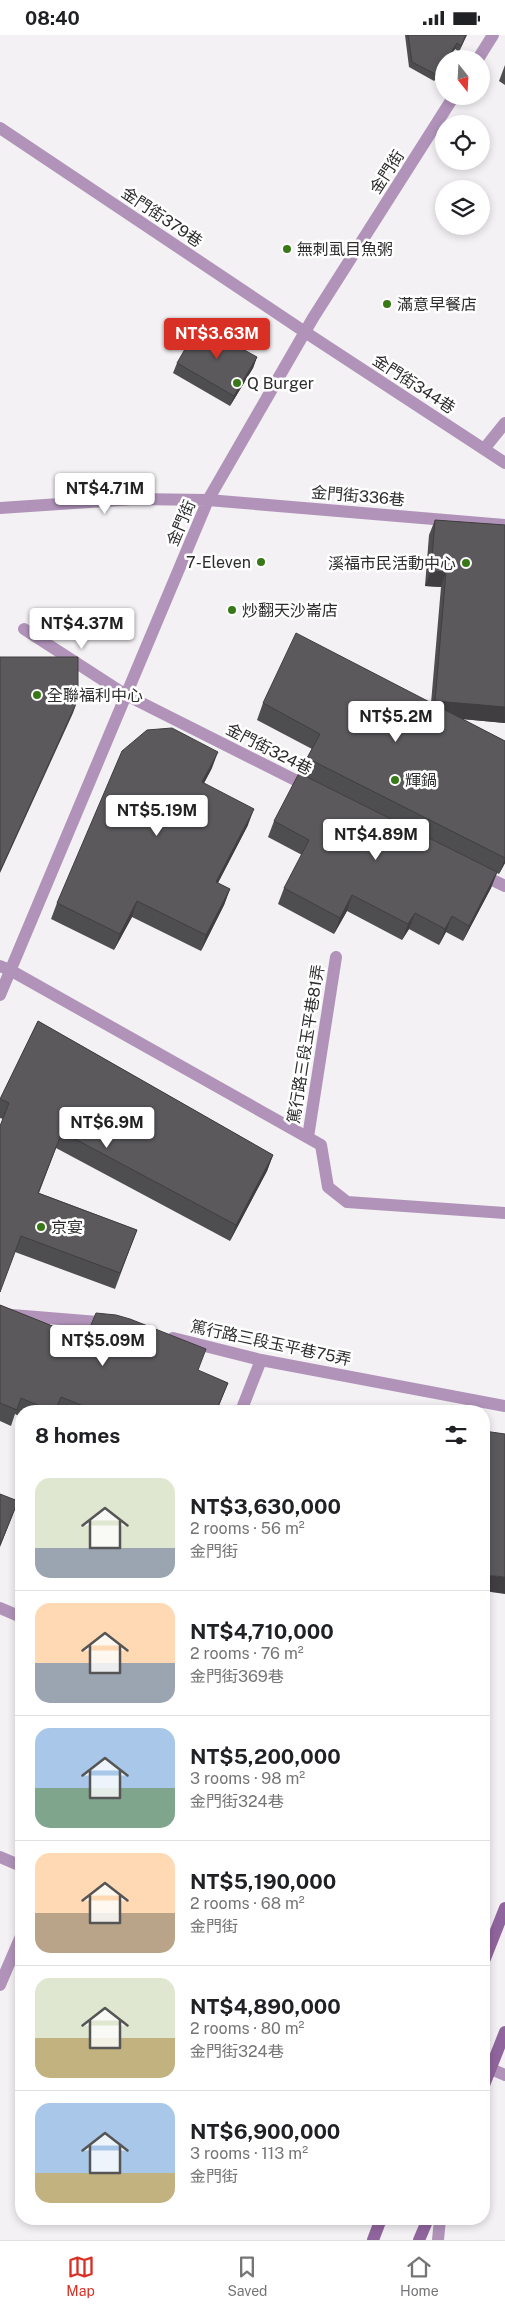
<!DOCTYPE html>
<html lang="en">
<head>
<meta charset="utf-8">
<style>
  :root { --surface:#fff; --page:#f6f6f6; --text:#202124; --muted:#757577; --line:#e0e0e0; --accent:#d93025 }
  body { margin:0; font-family:"Public Sans","Noto Sans TC",sans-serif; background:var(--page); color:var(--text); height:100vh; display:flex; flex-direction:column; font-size:19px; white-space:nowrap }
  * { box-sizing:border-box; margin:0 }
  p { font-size:16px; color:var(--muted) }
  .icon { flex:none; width:28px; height:28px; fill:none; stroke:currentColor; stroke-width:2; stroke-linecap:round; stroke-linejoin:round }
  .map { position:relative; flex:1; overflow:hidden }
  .sheet { position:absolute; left:15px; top:1370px; width:475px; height:820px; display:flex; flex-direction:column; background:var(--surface); border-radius:20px; box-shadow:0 2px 8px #0003 }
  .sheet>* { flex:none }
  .needle { width:32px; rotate:162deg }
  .buttons { position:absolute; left:435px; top:15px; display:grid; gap:10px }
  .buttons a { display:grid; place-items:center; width:55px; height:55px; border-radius:50%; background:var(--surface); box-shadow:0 2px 8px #0003; font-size:25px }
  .price { position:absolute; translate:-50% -42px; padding:0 11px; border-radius:5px; background:#fff; color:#222; font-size:16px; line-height:32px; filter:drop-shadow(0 1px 2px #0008) }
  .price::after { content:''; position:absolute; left:50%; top:30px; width:15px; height:11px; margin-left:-8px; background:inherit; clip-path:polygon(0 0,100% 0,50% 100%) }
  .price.current { background:var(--accent); color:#fff }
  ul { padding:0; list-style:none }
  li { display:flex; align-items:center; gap:15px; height:125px; padding:0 20px }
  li+li { border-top:1px solid var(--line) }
  li span { display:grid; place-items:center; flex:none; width:140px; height:100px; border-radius:15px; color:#555 }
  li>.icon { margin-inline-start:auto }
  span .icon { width:60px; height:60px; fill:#fffc; stroke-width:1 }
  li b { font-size:21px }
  h2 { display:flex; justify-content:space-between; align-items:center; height:60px; padding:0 20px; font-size:21px }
  .status { display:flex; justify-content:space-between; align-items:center; height:35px; padding:0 25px; background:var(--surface); direction:ltr }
  .status svg { height:14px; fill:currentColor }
  .dock { display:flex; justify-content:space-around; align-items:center; height:70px; border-top:1px solid var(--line); background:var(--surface); font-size:14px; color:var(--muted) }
  .dock a { display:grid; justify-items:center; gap:2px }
  .dock .current { color:var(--accent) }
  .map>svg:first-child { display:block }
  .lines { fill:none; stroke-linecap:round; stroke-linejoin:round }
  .lane { stroke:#b193ba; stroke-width:12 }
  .street { stroke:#b193ba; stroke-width:12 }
  .secondary { stroke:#90659e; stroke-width:12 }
  .wall { fill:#4e4d4f }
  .shaded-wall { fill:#403e40 }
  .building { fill:#5b595c; stroke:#403e40 }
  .poi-dot { fill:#387816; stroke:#fff; stroke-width:2 }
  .labels { text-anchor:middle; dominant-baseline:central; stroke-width:5; stroke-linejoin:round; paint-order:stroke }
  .street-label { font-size:16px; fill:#2d2d2e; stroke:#fff }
  .poi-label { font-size:16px; fill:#2d2d2e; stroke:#fff; text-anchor:start }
</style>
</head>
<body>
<div class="status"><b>08:40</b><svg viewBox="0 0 49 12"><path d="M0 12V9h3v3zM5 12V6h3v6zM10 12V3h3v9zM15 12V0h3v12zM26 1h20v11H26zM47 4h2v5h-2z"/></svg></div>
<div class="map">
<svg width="505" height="2205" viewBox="0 0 505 2205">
  <rect width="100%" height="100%" fill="#f3f1f3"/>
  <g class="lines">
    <!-- lane -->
    <path class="lane" d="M0 93 305 297 505 428
      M484 414 505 388
      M208 465 505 490
      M0 931 10 935 321 1110 328 1152 347 1167 505 1178
      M308 1102 336 922
      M0 1279 110 1288
      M173 1303 261 1325 505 1371
      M241 1376 261 1325
      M0 1573 21 1582
      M0 1822 21 1831
      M0 1950 21 1901
      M491 2034 505 2040
      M438 2205 440 2184"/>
    <!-- street -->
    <path class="street" d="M478 24 493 0
      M0 473 134 464 208 465
      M24 594 126 660 309 752
      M480 839 505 851
      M0 960 208 465 313 283 454 61"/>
    <!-- secondary -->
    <path class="secondary" d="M484 1926 505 1873
      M484 2050 505 1997
      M373 2205 381 2184
      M419 2205 428 2184"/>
  </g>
  <!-- wall -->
  <path class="wall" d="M405 0H467L459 17 455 14 444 24V31L434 46 409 32Z
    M505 30V50L499 46Z
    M257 322 253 333 230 371 173 338 177 328Z
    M435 485 505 490V688L462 684 505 706V828L499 839 497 838 491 853 463 906 446 897 439 910 409 894 402 905 347 876 334 899 278 869 284 853 302 820 268 802 274 786 301 739 307 723 312 714 257 685 263 668H431L441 552 425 551 429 500Z
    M212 733 204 748 248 790 218 848 230 854 224 870 201 916 132 882 114 915 51 884 57 868Z
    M38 986 273 1120 267 1136 230 1206 56 1113 39 1158 137 1195 115 1254 15 1217 3 1084 0 1083V1065Z
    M0 1270 85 1304 198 1336 228 1348 217 1376H21V1382L15 1379 11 1391 0 1386Z"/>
  <!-- shaded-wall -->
  <path class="shaded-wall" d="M457 8 455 14 449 24H447Z
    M444 29V31L434 46 437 40Z
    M257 322 253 333 230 371 234 361Z
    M431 536 446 537 441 552 425 551Z
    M78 664 73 678 0 838V836Z
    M435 666 505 672V688L430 681Z
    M218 717 212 733 196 763 202 747Z
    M254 774 248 790 210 863 216 847Z
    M505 823V828L499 839Z
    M497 837 491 853 463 906 469 891Z
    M230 854 224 870 201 916 206 900Z
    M352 860 347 876 334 899 340 883Z
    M137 866 132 882 114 915 120 899Z
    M415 878 409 894 402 905 408 889Z
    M452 881 446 897 439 910 445 894Z
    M273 1120 267 1136 230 1206 236 1190Z
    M18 1466 12 1482 0 1512V1510Z
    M484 1540 505 1542V1559L484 1556Z"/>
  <!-- building -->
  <path class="building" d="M408 0H466L461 11 457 8 447 24H444V29L437 40 412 27Z
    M199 290 257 322 234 361 177 328Z
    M435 485 505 490V672L435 666 446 537 431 536Z
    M296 598 505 706V823L307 723 320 699 263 668Z
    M0 622H78V664L0 836Z
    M172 693 218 717 202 747 254 774 216 847 230 854 206 900 137 866 120 899 57 868 122 716 147 695Z
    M299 738 497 837 469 891 452 881 445 894 415 878 408 889 352 860 340 883 284 853 309 805 274 786Z
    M38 986 273 1120 236 1190 62 1097 38 1158 137 1195 120 1238 21 1201 0 1257V1091L9 1068 0 1064Z
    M0 1270 85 1304 96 1278 116 1280 130 1284 206 1314 198 1335 228 1348 216 1376H96L61 1362 55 1376H51L21 1363 17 1375 0 1368Z
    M484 1396 505 1399V1542L484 1540Z
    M0 1459 18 1466 0 1510Z"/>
  <!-- markers -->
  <g class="poi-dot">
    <circle cx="287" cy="214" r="5"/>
    <circle cx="387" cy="269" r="5"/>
    <circle cx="237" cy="348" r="5"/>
    <circle cx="261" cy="527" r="5"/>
    <circle cx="466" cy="528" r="5"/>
    <circle cx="232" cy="575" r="5"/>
    <circle cx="37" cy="660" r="5"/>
    <circle cx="395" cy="745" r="5"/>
    <circle cx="41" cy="1192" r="5"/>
  </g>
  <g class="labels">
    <!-- street labels -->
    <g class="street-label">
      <text transform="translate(387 137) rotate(-57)">金門街</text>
      <text transform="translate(162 182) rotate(34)">金門街379巷</text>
      <text transform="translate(414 349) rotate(33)">金門街344巷</text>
      <text transform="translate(358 461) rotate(5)">金門街336巷</text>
      <text transform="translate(181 488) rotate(-67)">金門街</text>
      <text transform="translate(269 714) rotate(27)">金門街324巷</text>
      <text transform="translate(306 1009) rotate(-81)">篤行路三段玉平巷81弄</text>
      <text transform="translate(271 1308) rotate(12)">篤行路三段玉平巷75弄</text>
    </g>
    <!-- poi labels -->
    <g class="poi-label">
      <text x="297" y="214">無刺虱目魚粥</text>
      <text x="397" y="269">滿意早餐店</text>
      <text x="247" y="348">Q Burger</text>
      <text x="251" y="527" text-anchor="end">7-Eleven</text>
      <text x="456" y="528" text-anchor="end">溪福市民活動中心</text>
      <text x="242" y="575">炒翻天沙崙店</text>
      <text x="47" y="660">全聯福利中心</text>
      <text x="405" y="745">輝鍋</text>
      <text x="51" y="1192">京宴</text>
    </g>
  </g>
</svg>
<div class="buttons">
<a><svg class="needle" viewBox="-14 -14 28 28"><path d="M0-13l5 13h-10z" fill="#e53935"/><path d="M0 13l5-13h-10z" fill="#757577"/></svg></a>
<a><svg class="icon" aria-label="locate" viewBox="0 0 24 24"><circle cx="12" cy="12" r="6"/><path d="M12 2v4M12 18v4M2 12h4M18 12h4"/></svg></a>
<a><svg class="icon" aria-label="layers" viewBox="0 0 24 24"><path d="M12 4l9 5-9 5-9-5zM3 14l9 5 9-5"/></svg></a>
</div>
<b class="price current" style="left:217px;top:325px">NT$3.63M</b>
<b class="price" style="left:105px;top:480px">NT$4.71M</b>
<b class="price" style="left:82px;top:615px">NT$4.37M</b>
<b class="price" style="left:396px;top:708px">NT$5.2M</b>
<b class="price" style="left:157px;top:802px">NT$5.19M</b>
<b class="price" style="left:376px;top:826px">NT$4.89M</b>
<b class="price" style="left:107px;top:1114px">NT$6.9M</b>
<b class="price" style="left:103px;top:1332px">NT$5.09M</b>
<section class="sheet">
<h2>8 homes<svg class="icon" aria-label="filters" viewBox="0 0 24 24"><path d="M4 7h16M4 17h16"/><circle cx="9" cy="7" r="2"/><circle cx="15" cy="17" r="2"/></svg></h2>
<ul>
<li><span style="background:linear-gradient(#dfe7d0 70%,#9aa5b1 0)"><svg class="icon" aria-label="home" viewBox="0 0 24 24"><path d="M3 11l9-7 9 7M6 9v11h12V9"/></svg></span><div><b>NT$3,630,000</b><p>2 rooms · 56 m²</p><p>金門街</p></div></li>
<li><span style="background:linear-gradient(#ffd9b3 60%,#9aa5b1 0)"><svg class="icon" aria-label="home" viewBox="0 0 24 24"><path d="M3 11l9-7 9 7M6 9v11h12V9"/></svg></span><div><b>NT$4,710,000</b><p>2 rooms · 76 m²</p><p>金門街369巷</p></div></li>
<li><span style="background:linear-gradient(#a9c7e8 60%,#7fa58c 0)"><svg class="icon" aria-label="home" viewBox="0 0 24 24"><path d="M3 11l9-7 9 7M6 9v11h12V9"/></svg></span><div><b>NT$5,200,000</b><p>3 rooms · 98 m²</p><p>金門街324巷</p></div></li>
<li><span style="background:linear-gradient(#ffd9b3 60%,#b9a48a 0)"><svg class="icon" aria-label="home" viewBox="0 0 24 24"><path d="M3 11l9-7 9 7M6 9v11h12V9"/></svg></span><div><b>NT$5,190,000</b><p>2 rooms · 68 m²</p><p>金門街</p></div></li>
<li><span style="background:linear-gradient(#dfe7d0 60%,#c2b280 0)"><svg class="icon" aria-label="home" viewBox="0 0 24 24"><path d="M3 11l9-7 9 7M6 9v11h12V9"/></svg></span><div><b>NT$4,890,000</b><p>2 rooms · 80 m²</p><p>金門街324巷</p></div></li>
<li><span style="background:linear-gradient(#a9c7e8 70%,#c2b280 0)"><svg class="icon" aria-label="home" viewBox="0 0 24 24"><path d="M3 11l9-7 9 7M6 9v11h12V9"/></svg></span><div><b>NT$6,900,000</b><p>3 rooms · 113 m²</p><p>金門街</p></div></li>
</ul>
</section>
</div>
<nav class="dock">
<a class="current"><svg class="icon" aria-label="map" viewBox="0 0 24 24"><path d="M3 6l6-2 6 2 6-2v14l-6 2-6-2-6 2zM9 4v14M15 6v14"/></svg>Map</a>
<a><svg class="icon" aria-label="saved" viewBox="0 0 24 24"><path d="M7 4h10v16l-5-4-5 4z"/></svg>Saved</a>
<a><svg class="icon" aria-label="home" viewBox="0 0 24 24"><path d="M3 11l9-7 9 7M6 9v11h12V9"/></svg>Home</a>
</nav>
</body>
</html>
